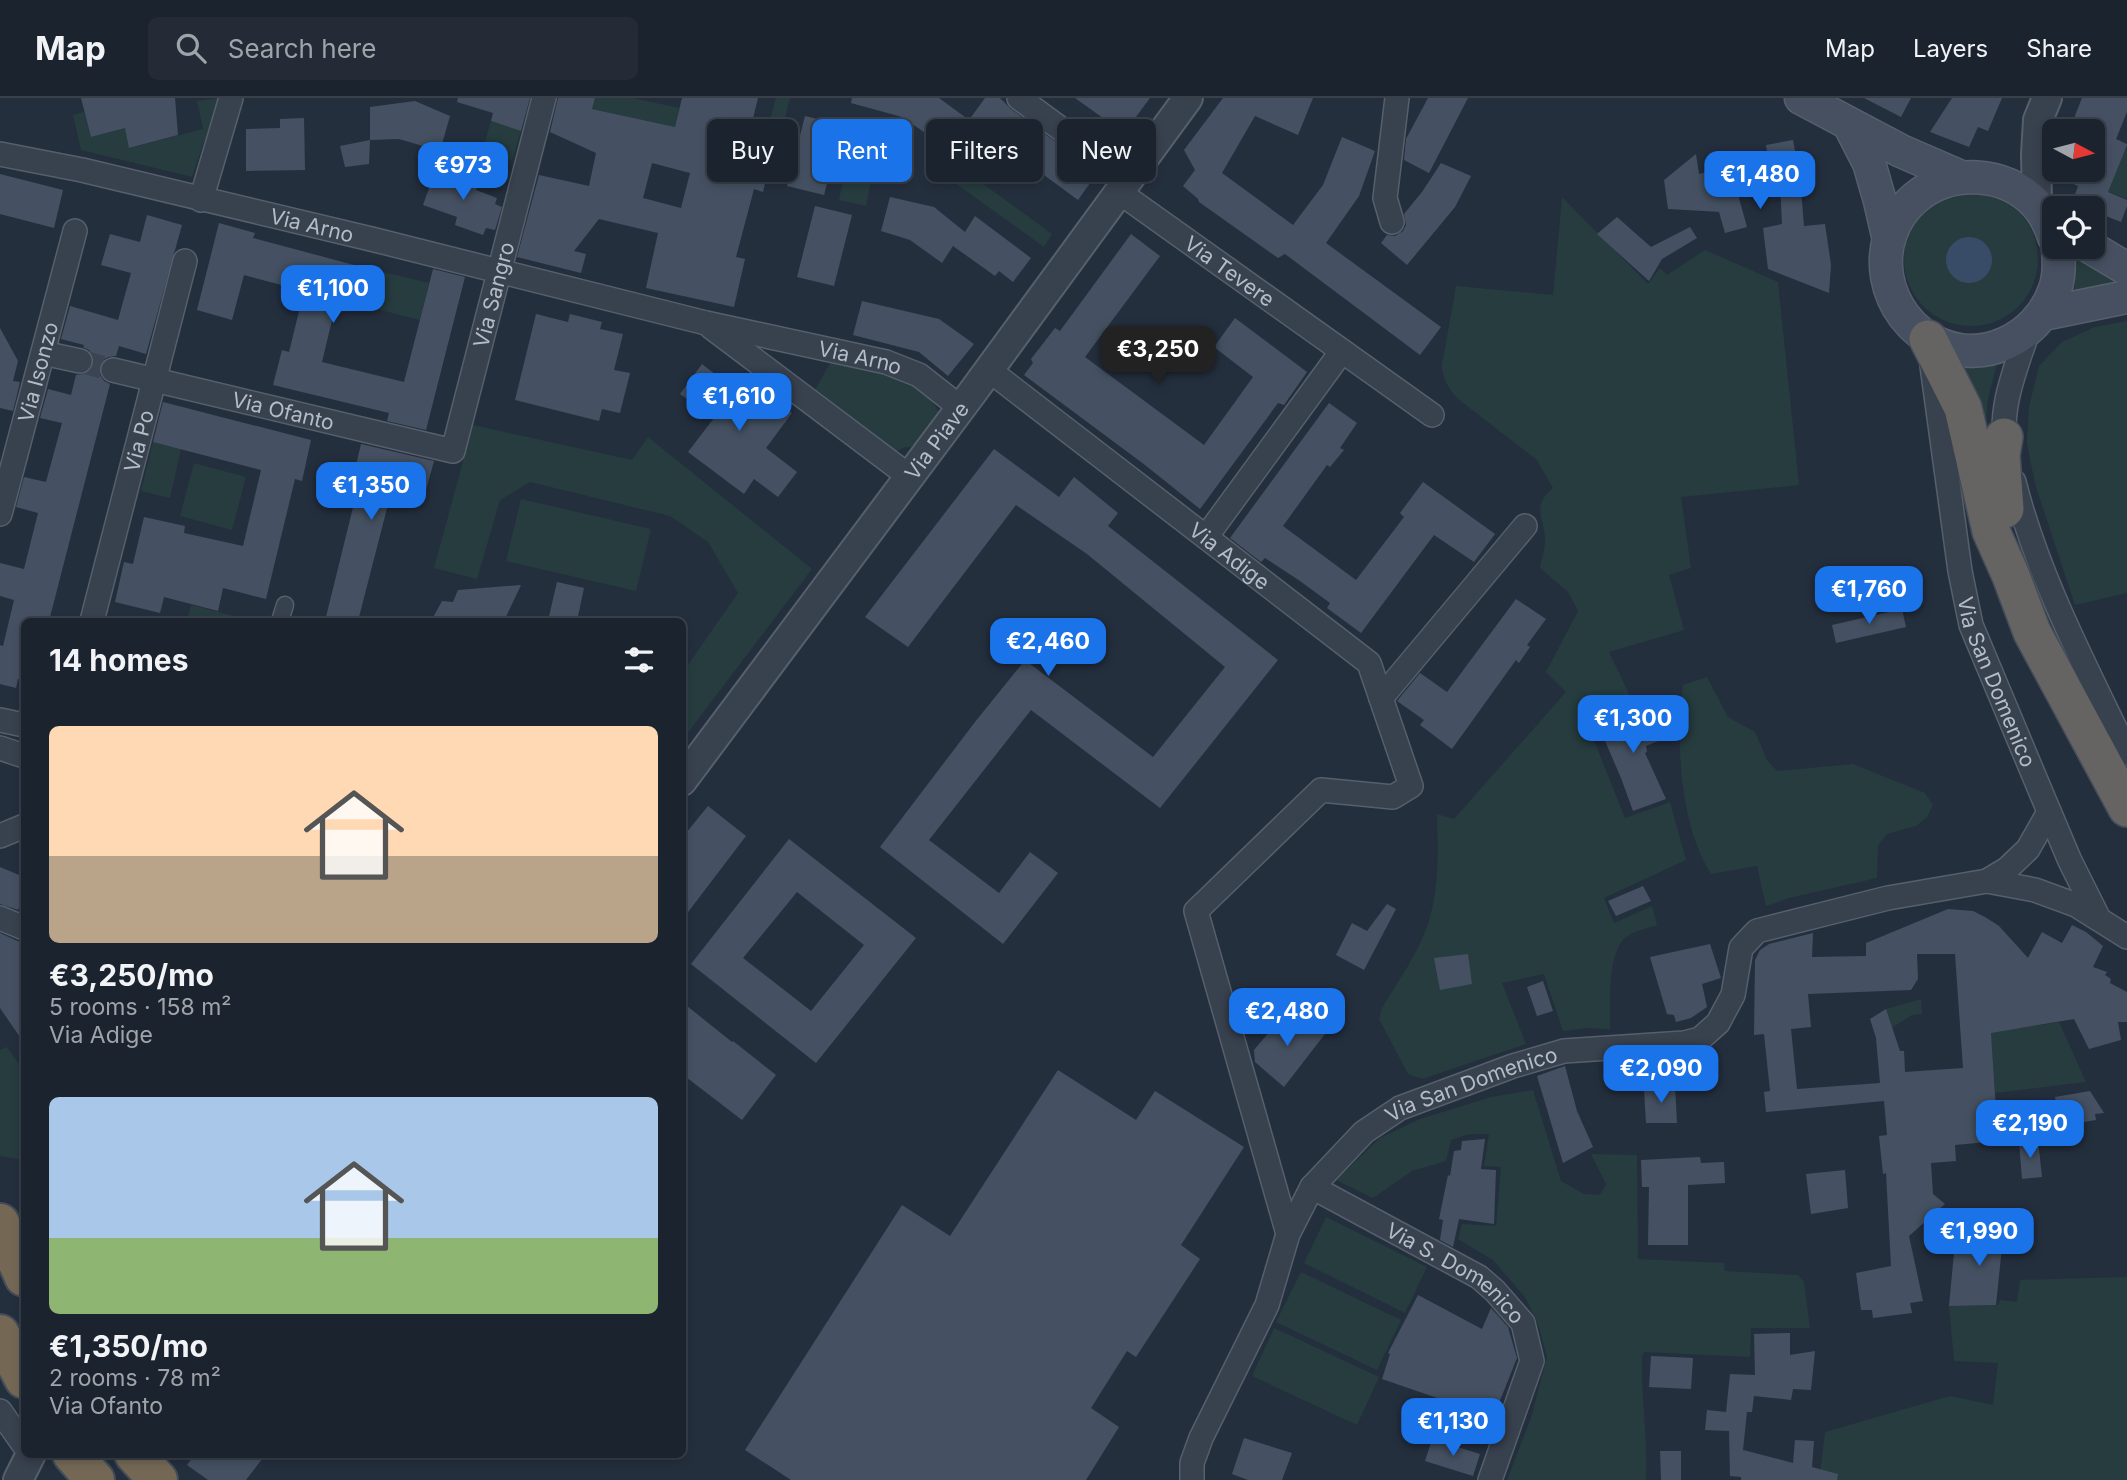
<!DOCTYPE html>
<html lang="en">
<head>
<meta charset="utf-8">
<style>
  :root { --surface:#1b232e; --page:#242b36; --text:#f1f3f6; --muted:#a0a4aa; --line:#39404a; --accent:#1a73e8 }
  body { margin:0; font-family:Inter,sans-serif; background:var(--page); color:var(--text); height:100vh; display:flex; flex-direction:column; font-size:26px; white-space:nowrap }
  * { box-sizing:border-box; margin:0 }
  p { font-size:23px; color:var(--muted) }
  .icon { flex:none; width:38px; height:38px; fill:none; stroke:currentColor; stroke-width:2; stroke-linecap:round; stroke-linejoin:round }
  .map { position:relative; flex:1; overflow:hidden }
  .details { position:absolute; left:21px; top:520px; width:665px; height:840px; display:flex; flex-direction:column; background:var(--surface); border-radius:10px; box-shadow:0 4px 10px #0003,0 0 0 2px var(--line) }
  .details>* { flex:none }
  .banner { position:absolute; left:707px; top:21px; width:665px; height:63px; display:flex; gap:14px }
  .needle { width:46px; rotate:97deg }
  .buttons { position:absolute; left:2042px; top:21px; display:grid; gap:14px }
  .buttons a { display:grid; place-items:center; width:63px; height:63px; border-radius:10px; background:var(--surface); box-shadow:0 4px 10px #0003,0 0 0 2px var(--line); font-size:35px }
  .price { position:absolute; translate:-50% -60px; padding:0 16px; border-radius:14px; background:var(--accent); color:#fff; font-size:23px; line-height:46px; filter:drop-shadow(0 2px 4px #0008) }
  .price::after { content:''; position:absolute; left:50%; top:42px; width:21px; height:16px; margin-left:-10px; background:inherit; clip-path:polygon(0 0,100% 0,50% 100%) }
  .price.on { background:#222; color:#fff }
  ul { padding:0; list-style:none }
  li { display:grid; align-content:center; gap:14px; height:371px; padding:0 28px }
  li span { display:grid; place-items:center; height:217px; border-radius:10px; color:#555 }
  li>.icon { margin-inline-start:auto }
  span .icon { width:126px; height:126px; fill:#fffc; stroke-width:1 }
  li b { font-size:30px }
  h2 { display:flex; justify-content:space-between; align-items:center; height:84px; padding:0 28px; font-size:30px }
  .chip { padding:0 24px; border-radius:10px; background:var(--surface); box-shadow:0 4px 10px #0003,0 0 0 2px var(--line); font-size:24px; line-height:63px }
  .chip.on { background:var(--accent); color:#fff }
  header { display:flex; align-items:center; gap:42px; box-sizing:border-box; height:98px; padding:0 35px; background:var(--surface); border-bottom:2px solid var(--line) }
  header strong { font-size:33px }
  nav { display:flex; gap:38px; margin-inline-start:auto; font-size:24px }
  .search { width:490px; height:63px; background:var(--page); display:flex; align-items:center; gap:18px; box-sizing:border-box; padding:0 24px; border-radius:10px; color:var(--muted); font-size:26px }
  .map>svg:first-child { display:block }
  .green { fill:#263c3f }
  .water { fill:#394c67 }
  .building { fill:#455162; fill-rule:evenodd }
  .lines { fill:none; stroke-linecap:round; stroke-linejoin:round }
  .minor-tunnel { stroke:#3a4453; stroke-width:23; stroke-dasharray:23 11; stroke-linecap:butt }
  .pedestrian-casing { stroke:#565f6c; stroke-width:19 }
  .minor-casing { stroke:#565f6c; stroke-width:26 }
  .tertiary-casing { stroke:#565f6c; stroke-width:32 }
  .secondary-casing { stroke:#565f6c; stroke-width:35 }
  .trunk-casing { stroke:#434c59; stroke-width:40 }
  .motorway-casing { stroke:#434c59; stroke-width:42 }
  .pedestrian { stroke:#38414e; stroke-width:16 }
  .minor { stroke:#38414e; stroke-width:23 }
  .tertiary { stroke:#38414e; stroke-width:28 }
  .secondary { stroke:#465061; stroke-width:32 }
  .trunk { stroke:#656462; stroke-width:37 }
  .motorway { stroke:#746855; stroke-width:38 }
  .labels { text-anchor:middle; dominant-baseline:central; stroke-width:7; stroke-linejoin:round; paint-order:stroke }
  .street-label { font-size:21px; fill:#b4bcc9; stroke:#1d2633 }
</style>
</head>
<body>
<header>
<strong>Map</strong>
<div class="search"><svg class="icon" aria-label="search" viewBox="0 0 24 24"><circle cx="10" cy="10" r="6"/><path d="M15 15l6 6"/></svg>Search here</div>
<nav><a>Map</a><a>Layers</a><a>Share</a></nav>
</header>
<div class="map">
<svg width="2127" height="1382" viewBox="0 0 2127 1382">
  <rect width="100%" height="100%" fill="#242f3e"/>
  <!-- green -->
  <path class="green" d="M219 0 192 79 81 52 73 17 84 14 91 39 125 30 130 50 203 31 197 3Z
    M595 0H633L679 10 675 29 592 11Z
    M776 0H790L779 44 768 30Z
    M491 23 521 33 512 63 482 54Z
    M2127 47V101L2107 93Z
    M849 54 876 60 866 108 839 102Z
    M964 72 1052 136 1044 149 955 85Z
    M1904 161a67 67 0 1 1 134 0a67 67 0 1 1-134 0Z
    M1562 99 1648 186 1660 170 1667 177 1705 152 1778 184 1799 387 1681 399 1691 470 1669 477 1684 532 1609 554 1632 602 1585 620 1625 720 1670 704 1686 762 1604 800 1614 825 1652 808 1657 827C1648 830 1633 833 1626 839 1606 856 1611 907 1610 931L1588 930 1563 933 1544 876 1502 885 1526 946 1422 981 1408 976 1379 921 1381 912C1394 889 1411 866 1422 841 1440 802 1438 758 1437 716L1454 721 1566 594 1546 574 1578 513 1568 494 1540 470C1541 462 1545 451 1545 442 1545 419 1530 409 1553 390L1537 362 1458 301C1449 291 1442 281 1442 267L1456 188 1553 197Z
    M2074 153 2127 182V188L2068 202Z
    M354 167 429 185 420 222 345 203Z
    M2127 223V495L2075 507 2035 386 2027 345 2029 309 2039 268 2062 244 2095 229Z
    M874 261 899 274 909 286 932 303 944 323 927 349H905L887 358 850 320 827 311 815 292 830 265 856 270Z
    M1997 265 1988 301 1985 333 1960 271Z
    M473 327 632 362 648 339 812 471 683 641V574L738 495 708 444 670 418 530 384 500 402 477 481 434 470Z
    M153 344 181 351 170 400 141 393Z
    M194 365 246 379 232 432 180 418Z
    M521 401 651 431 636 493 506 463Z
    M191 507 254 523H187Z
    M1707 579 1728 619 1755 634 1767 662 1777 673 1853 666 1925 695 1933 707 1927 719 1916 728 1887 736 1878 747 1877 780 1789 800 1766 808 1757 768 1711 776C1679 724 1676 646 1683 587Z
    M1985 855 2020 930 2059 924 2086 984 1995 995Z
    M1921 901 1922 916 1912 917 1892 930 1886 911Z
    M7 949 24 973V1062L0 1058V952Z
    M1533 992 1561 1083 1584 1096 1600 1097 1606 1086 1591 1056 1637 1057 1638 1161 1724 1165 1725 1173 1798 1177 1804 1184 1810 1230H1751L1750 1259 1644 1254 1642 1258C1641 1300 1648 1340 1646 1382H1507L1531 1320 1547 1259 1539 1229 1525 1199 1493 1162 1458 1141 1462 1126 1496 1128 1501 1069 1484 1068 1489 1036H1469L1451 1042 1446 1063 1412 1073 1373 1100 1336 1082 1380 1040 1420 1021 1491 999Z
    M1326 1119 1427 1169 1405 1215 1304 1165Z
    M1301 1174 1401 1222 1377 1272 1276 1224Z
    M2127 1179V1382H1819L1825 1334 1950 1298 1993 1307 1998 1265 1954 1263 1949 1208 1998 1207 2000 1202 2017 1204 2020 1182Z
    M1274 1230 1379 1279 1357 1327 1252 1278Z"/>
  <!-- water -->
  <path class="water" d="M1946 162a23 23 0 1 1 46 0a23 23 0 1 1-46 0Z"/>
  <!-- building -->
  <path class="building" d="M81 0H175L178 37 129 50 125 30 91 39Z
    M458 0H530L521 33 491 23 493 15 457 4Z
    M558 0H595L592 11 675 29 682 0H758L743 62 769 69 763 94 754 91 736 159 745 161 734 209 646 190 658 135 599 121 574 153 586 156 581 175 517 159 539 77 589 88 596 55 550 34ZM652 65 690 75 681 110 643 100Z
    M852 0H939L969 22 985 0H1000L1011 11 1075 58 1072 62 1095 78 1078 102 995 41 990 48 964 29 956 40 942 29 934 41 902 19 851 5Z
    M1075 0H1150L1124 35Z
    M1223 0H1313L1298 37 1255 18 1222 75 1293 127 1323 87 1342 39 1375 53 1359 98 1326 145 1441 229 1420 257 1285 156 1278 160 1199 104 1198 101 1183 88 1195 72 1184 52Z
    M1428 0H1468L1429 75 1404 62 1406 41Z
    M1864 0H1911L1901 19Z
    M1952 0H2002L1988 33 1978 29 1969 49 1930 34Z
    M2082 0H2127V14L2116 41 2127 46V47L2108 94 2127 102V108L2121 124 2093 113V110H2086L2072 105 2078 88 2053 77V72H2093V33H2069Z
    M415 3 450 18 440 53 399 41 370 42V9Z
    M805 18 842 27 824 97 787 88Z
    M304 20 305 72 246 73V31L280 30V21Z
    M370 42 369 66 345 69 340 48Z
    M1793 42 1800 79 1804 128 1825 126 1831 167 1829 195 1768 171 1763 130 1782 126 1780 84 1737 93 1747 129 1725 135 1719 114H1721L1668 111 1664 82 1696 56 1699 76 1731 68 1732 73 1769 65 1766 47Z
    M1441 65 1471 78 1455 109 1407 167 1381 145 1387 137 1395 138 1403 133 1406 127 1404 116 1422 94Z
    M436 71 478 86 476 92 497 100 495 106 502 109 495 132 486 130 483 137 455 127 457 119 423 107Z
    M0 76 63 92 54 130 0 116Z
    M890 99 934 109 965 134 975 118 1031 160 1013 184 999 173 995 178 953 148 942 165 910 142 881 133Z
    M815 108 852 117 834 188 797 179Z
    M147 117 182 127 146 256 119 248 116 258 108 259 103 262 100 268V277L104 283 110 286 49 523H24V582L18 581 16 590 0 586V547L3 548 14 502 0 498V465L24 471 38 415 16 409 24 379 46 384 62 325 40 320 48 291 71 297 76 277 84 276 90 273 94 265 93 258 89 252 83 249 84 247 61 241 70 208 118 222 131 175 101 167 110 136 140 144Z
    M1617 119 1651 149 1690 129 1697 140 1662 161 1649 183 1597 136Z
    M219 125 255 135 253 140 354 167 345 203 337 201 322 264 404 284 433 171 465 179 426 332 387 323 389 315 273 287 282 252 289 254 304 193 244 177 232 222 197 212Z
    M1131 136 1160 158 1085 259 1204 347 1253 279 1214 249 1235 220 1307 274 1284 307 1278 305 1200 411 1145 367 1024 277 1033 265 1031 261 1055 230 1060 233Z
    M862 203 939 221 974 246 948 278 919 254 853 237Z
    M536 216 568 224 570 216 602 224 600 231 623 236 614 272 630 275 620 315 602 311 599 323 515 302Z
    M0 230 18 263 13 283 20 284 13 313 0 310Z
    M702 266 741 296 750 283 792 315 766 350 797 374 778 399 754 381 744 396 688 354 714 320 680 296Z
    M163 304 311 342 302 383 295 381 266 501 223 490 218 513 164 499 160 515 115 504 124 464 133 466 144 419 185 428 184 435 243 448 261 372 153 344Z
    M1329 305 1357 325 1340 350 1344 352 1330 369 1327 367 1283 428 1356 482 1404 419 1400 415 1423 384 1495 436 1474 464 1434 437 1361 535 1327 510 1330 505 1300 483 1265 460 1261 464 1230 440Z
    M361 346 434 363 425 396 393 387 358 523H325L359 385 352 384Z
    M994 351 1059 399 1074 379 1118 415 1108 428 1278 562 1160 710 1031 612 929 742 999 795 1030 754 1058 775 1003 846 880 749 975 624 1025 562 1153 659 1225 569 1087 456 1016 407 908 549 865 519Z
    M557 484 584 490 577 523H548Z
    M521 487 504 523H431L442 503 453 504 458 492Z
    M1516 501 1546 521 1527 547 1530 549 1519 565 1516 562 1452 651 1420 627 1424 622 1397 603 1420 575 1447 594Z
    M1902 511 1906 529 1836 545 1832 527Z
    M1648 609 1658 643 1646 648 1647 654 1645 655 1666 701 1633 713 1621 680 1596 622 1616 614 1620 620Z
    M708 708 746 738 682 822V740Z
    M789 741 916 840 816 965 691 866ZM797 794 864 847 811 913 743 860Z
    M0 769 24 779V795L18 812 0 806Z
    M1643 788 1651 803 1616 818 1608 803Z
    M1387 806 1396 811 1364 872 1336 857 1352 825 1367 833Z
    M1948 811 1973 813 1985 819 1999 828 2028 860 2042 834 2062 845 2072 827 2086 834 2103 848 2093 869 2107 874 2105 877 2111 881 2110 885 2127 894V924H2118L2121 942 2089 951 2074 921 1991 935 1998 1043 1955 1047 1956 1063 1931 1065 1933 1096 1945 1106 1909 1138 1923 1203 1910 1205 1912 1215 1873 1220 1872 1212H1861L1856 1175 1891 1168 1886 1075 1883 1076 1879 1038 1887 1037 1884 1003 1766 1014 1764 994 1770 993 1764 936 1754 937 1755 862 1760 852 1769 846 1813 835 1812 859 1866 858V845ZM1917 856H1955L1963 970 1905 974 1904 953H1900L1886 911 1870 921 1876 940 1880 985 1797 991 1791 931 1811 929 1808 896 1911 892 1918 881Z
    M0 835 24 846V945L0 910Z
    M1710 846 1721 880 1702 886 1707 909 1691 920 1676 924 1674 917 1667 916 1650 859Z
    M1468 856 1472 886 1440 892 1434 860Z
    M1543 883 1553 913 1537 918 1527 889Z
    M682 904 732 944 733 943 776 977 742 1022 682 976Z
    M1286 914 1325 936 1284 989 1255 964 1254 952Z
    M1565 968 1577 1013 1593 1049 1563 1065 1537 978Z
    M1058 972 1136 1022 1155 993 1244 1049 1181 1147 1200 1161 1136 1259 1127 1253 1091 1310 1119 1329 1086 1382H791L745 1352 902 1107 950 1138Z
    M1675 988 1677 1025H1646L1644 991Z
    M2090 993 2104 1015 2095 1016 2096 1022 2061 1028 2055 999Z
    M1485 1041 1481 1071 1496 1072 1494 1126 1459 1121 1453 1149 1440 1142 1443 1122 1439 1121 1448 1077 1450 1078 1454 1053 1461 1052 1462 1043Z
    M2038 1042 2042 1079 2022 1081 2019 1044Z
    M1700 1059 1701 1065 1724 1064 1725 1085 1688 1087V1147H1648L1649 1089H1642L1641 1062Z
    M1845 1072 1848 1110 1811 1116 1806 1076Z
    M1986 1126H2019L2007 1149H2002L1996 1207 1949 1208 1955 1144 1987 1147Z
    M1418 1197 1482 1231 1491 1210 1508 1229 1517 1260 1491 1325 1441 1308 1443 1302 1382 1281 1390 1256 1388 1255Z
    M1790 1235V1257L1815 1253 1811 1292 1793 1291 1791 1302 1754 1298 1752 1314H1747L1743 1352 1793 1365 1795 1342 1814 1343 1812 1369 1838 1376 1837 1382H1741V1379L1730 1378 1729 1333 1705 1332 1707 1312 1726 1314 1730 1276 1755 1277 1754 1236Z
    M1651 1258 1693 1260 1691 1291 1649 1289Z
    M1244 1340 1292 1355 1282 1382H1248L1232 1376Z
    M1432 1341 1480 1356 1473 1378 1425 1363Z
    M1660 1353H1681V1382H1661Z
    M195 1356H266L246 1382H208L187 1367Z"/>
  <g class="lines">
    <!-- minor-tunnel -->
    <path class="minor-tunnel" d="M80 263 113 272"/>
    <!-- pedestrian casing -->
    <g class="pedestrian-casing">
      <path id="pedestrian" d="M280 523 285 507"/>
    </g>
    <!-- minor casing -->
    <g class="minor-casing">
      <g id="minor">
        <path d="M1019 0 1129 81"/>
        <path id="s1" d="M0 56 82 72 371 141 706 225 886 264 919 277 961 310"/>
        <path id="s2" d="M1119 94 1432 317"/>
        <path d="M201 102 231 0"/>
        <path d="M1392 124 1385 100 1397 0"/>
        <path d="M711 229 910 379"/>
        <path d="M43 255 80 263"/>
        <path id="s3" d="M1932 268 1960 473 1971 527 2040 692 2070 763 2099 821"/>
        <path id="s4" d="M113 272 453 353 544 0"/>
        <path id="s5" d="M989 272 1369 565 1411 688 1393 699 1321 692 1196 813 1288 1136"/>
        <path d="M2006 351C1998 311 2016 270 2028 233"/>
        <path d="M2014 384C2038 479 2085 567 2127 655"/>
        <path id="s6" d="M0 416 75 133"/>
        <path d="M1206 439 1342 253"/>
        <path id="s7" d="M92 523 185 163"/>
        <path d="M1381 600 1525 428"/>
        <path d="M0 622 24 627"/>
        <path d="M0 650 24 658"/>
        <path d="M0 738 24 728"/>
        <path d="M1987 783 2035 792 2076 807 2127 839"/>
        <path d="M0 820 24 830"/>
        <path id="s8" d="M1312 1089 1479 1179 1495 1193 1523 1225 1532 1263 1490 1382"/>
        <path d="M0 1313 24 1347"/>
        <path id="s9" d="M1192 1382V1365L1201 1340 1267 1207 1288 1136 1312 1089 1364 1034 1400 1010 1513 968 1564 953 1684 945 1700 941 1718 925 1733 897 1741 850 1757 833 1888 800 1987 783 2007 771 2028 751 2049 714"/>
      </g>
    </g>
    <!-- tertiary casing -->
    <g class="tertiary-casing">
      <g id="tertiary">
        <path d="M2037 107 2036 56 2038 22 2047 0"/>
        <path id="s10" d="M682 683 972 295 1188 0"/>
        <path d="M18 1382 31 1356"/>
      </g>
    </g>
    <!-- secondary casing -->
    <g class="secondary-casing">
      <path id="secondary" d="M1801 0 1901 53 1961 79
        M1850 28 1869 65 1880 103 1889 142
        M2054 139C2050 127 2045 116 2036 106 2005 73 1950 70 1915 100 1866 143 1882 220 1939 246 1984 266 2036 240 2053 196 2060 181 2059 165 2058 149
        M2090 149 2127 171
        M2043 216 2127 199"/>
    </g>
    <!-- trunk casing -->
    <g class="trunk-casing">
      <path id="trunk" d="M1928 241 1963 310 1991 433 2011 478 2032 534 2127 710
        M2004 339 2001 357 2005 411"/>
    </g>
    <!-- motorway casing -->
    <g class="motorway-casing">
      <path id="motorway" d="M0 1125 24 1179
        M0 1236 24 1281
        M72 1356 95 1382
        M134 1356 158 1382"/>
    </g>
    <!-- pedestrian -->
    <use href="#pedestrian" class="pedestrian"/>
    <!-- minor -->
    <use href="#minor" class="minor"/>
    <!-- tertiary -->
    <use href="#tertiary" class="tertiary"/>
    <!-- secondary -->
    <use href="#secondary" class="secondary"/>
    <!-- trunk -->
    <use href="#trunk" class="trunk"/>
    <!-- motorway -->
    <use href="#motorway" class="motorway"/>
  </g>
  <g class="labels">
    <!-- street labels -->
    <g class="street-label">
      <text stroke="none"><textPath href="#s1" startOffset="320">Via Arno</textPath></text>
      <text stroke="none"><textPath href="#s2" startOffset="136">Via Tevere</textPath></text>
      <text stroke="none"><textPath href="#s4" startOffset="511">Via Sangro</textPath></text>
      <text stroke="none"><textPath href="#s1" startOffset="884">Via Arno</textPath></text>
      <text stroke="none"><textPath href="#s6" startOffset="147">Via Isonzo</textPath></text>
      <text stroke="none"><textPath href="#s4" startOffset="175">Via Ofanto</textPath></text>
      <text stroke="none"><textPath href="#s7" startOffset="186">Via Po</textPath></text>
      <text stroke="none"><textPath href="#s10" startOffset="425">Via Piave</textPath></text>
      <text stroke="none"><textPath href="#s5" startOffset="304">Via Adige</textPath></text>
      <text stroke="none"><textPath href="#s3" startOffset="324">Via San Domenico</textPath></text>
      <text stroke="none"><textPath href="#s9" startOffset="513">Via San Domenico</textPath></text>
      <text stroke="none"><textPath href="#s8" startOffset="168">Via S. Domenico</textPath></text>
    </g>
  </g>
</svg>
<div class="buttons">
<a><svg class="needle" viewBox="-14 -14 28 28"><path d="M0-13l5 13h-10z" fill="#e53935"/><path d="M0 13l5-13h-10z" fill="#a0a4aa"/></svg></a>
<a><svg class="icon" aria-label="locate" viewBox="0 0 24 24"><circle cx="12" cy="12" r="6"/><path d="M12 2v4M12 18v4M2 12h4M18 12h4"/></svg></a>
</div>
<b class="price" style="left:463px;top:104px">€973</b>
<b class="price" style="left:1760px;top:113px">€1,480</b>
<b class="price" style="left:333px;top:227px">€1,100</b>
<b class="price on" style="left:1158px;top:288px">€3,250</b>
<b class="price" style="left:739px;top:335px">€1,610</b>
<b class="price" style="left:371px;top:424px">€1,350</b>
<b class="price" style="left:1869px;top:528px">€1,760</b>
<b class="price" style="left:1048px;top:580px">€2,460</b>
<b class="price" style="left:1633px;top:657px">€1,300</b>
<b class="price" style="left:1287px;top:950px">€2,480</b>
<b class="price" style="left:1661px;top:1007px">€2,090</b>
<b class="price" style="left:2030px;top:1062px">€2,190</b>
<b class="price" style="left:1979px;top:1170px">€1,990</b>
<b class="price" style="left:1453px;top:1360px">€1,130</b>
<div class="banner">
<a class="chip">Buy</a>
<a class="chip on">Rent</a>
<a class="chip">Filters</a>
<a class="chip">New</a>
</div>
<section class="details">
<h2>14 homes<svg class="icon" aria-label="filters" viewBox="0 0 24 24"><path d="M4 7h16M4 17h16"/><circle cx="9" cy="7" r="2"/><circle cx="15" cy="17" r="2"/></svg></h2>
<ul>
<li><span style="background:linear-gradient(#ffd9b3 60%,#b9a48a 0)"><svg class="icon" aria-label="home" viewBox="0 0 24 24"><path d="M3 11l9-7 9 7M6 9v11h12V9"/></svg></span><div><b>€3,250/mo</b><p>5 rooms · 158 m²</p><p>Via Adige</p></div></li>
<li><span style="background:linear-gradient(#a9c7e8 65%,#8fb573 0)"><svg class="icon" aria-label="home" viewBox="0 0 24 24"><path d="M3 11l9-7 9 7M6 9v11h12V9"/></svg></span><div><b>€1,350/mo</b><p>2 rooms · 78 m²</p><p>Via Ofanto</p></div></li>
</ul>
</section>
</div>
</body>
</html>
